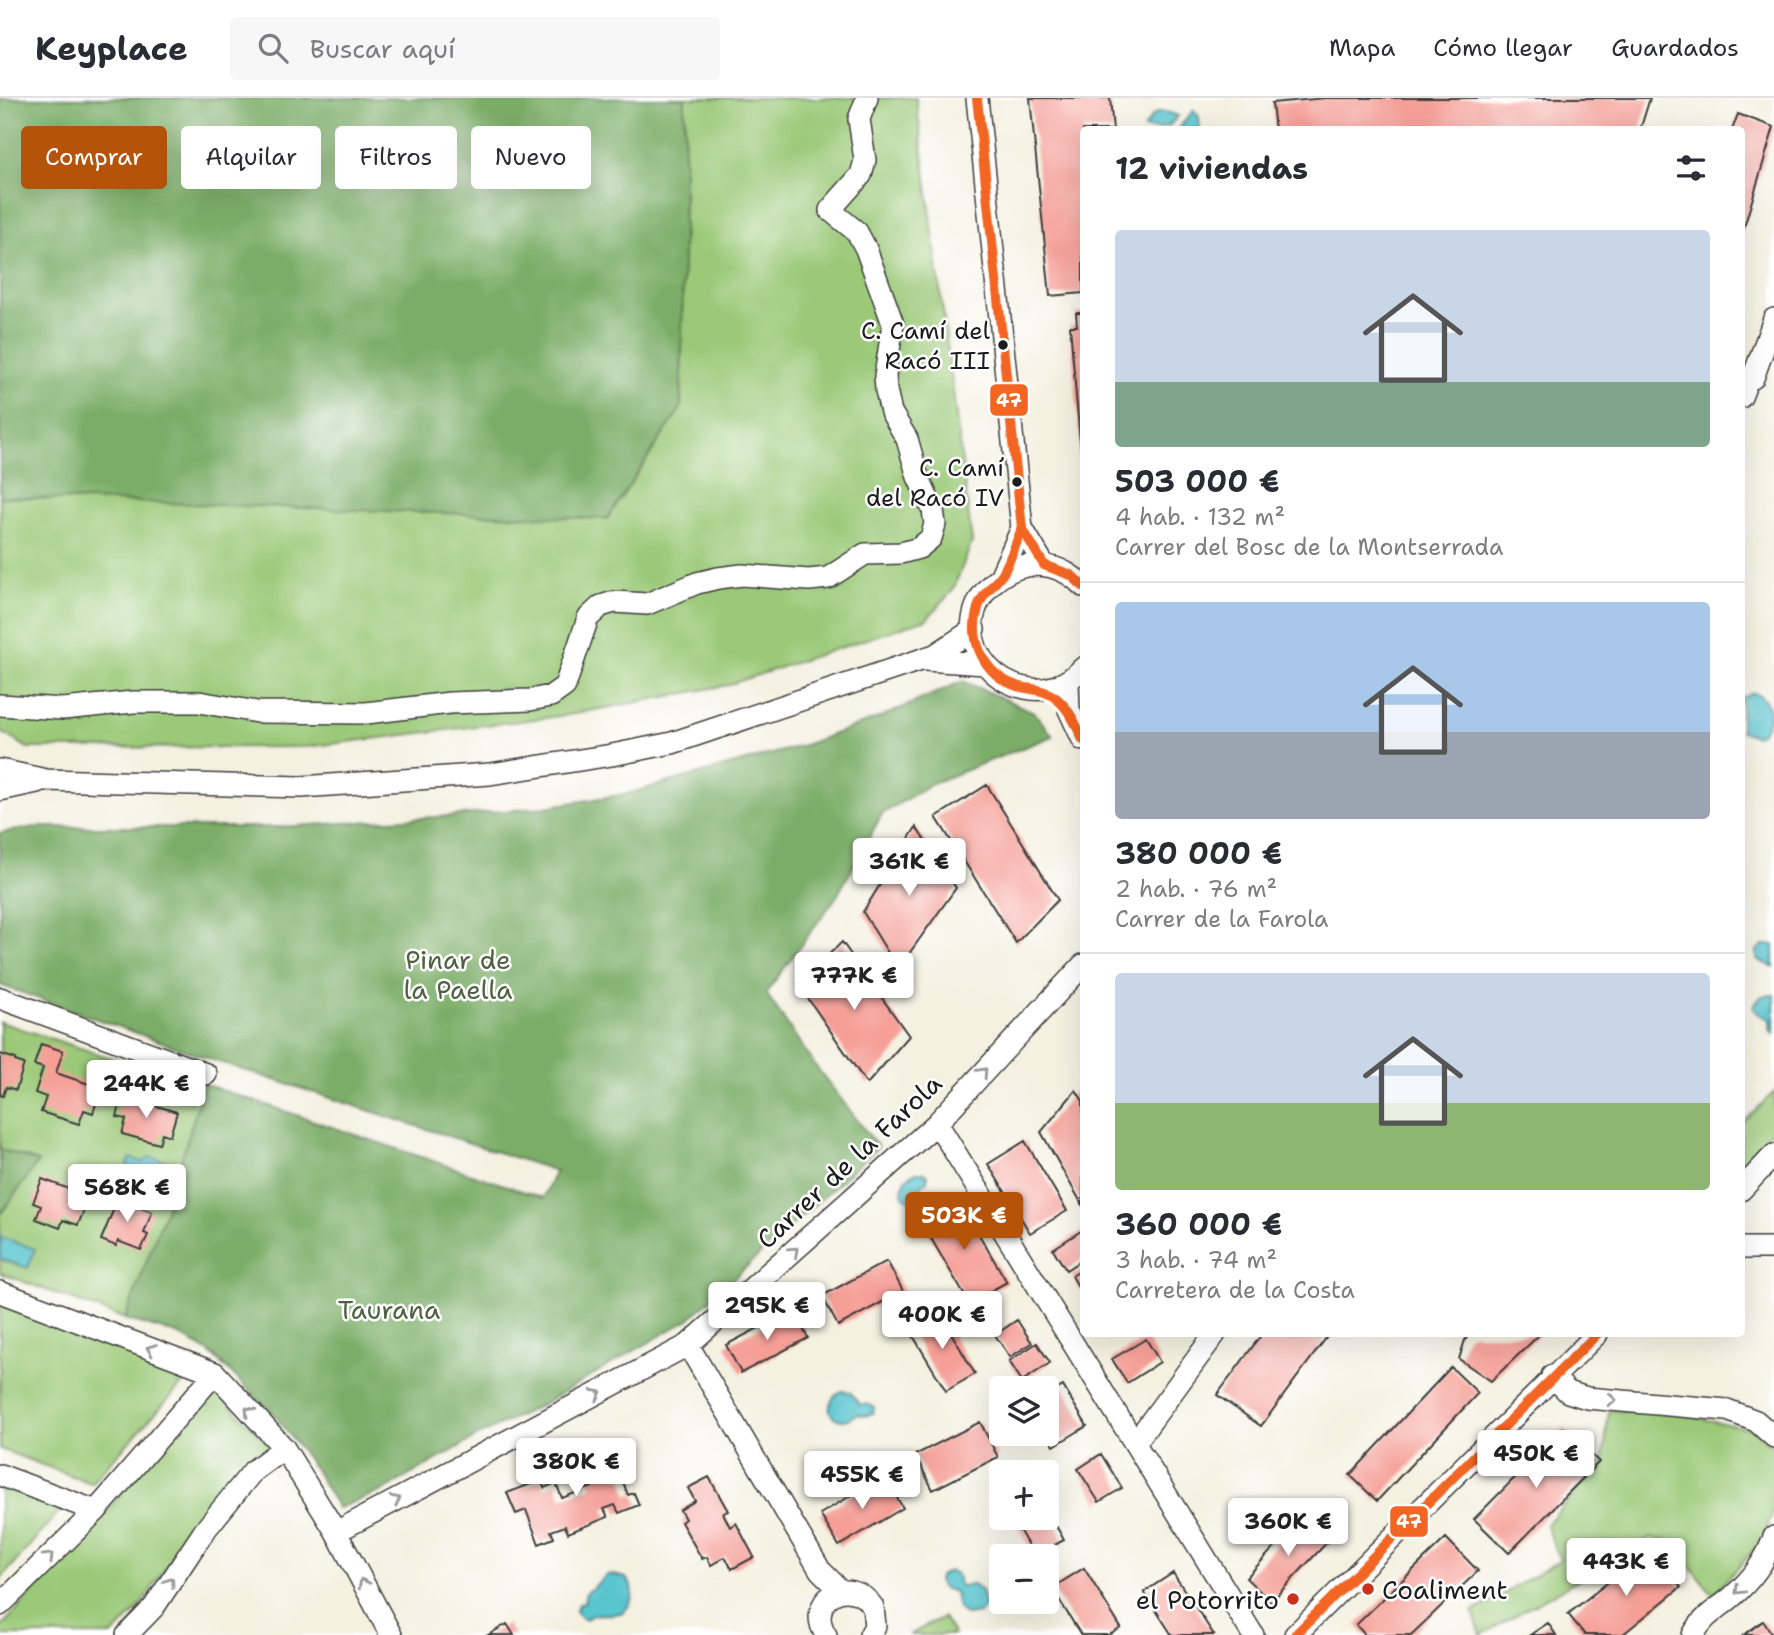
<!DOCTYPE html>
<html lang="es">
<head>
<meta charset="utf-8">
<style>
  :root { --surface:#fff; --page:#f7f7f7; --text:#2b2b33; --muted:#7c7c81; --line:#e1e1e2; --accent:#b45309 }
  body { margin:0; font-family:"Shantell Sans",sans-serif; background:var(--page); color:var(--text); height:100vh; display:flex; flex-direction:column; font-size:26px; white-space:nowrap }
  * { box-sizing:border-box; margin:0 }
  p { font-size:23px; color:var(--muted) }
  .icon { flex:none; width:38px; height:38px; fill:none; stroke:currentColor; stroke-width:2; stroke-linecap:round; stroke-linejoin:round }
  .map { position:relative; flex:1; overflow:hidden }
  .drawer { position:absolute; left:1080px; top:28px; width:665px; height:1211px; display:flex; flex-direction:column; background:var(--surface); border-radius:7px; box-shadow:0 7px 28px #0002 }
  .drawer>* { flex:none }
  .top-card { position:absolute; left:21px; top:28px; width:665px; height:63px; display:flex; gap:14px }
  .controls { position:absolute; left:989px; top:1278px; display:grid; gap:14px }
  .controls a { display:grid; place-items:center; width:70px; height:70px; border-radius:7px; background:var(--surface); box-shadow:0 7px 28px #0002; font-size:35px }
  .price { position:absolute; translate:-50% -60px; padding:0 16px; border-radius:7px; background:#fff; color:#222; font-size:23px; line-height:46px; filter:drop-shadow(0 2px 4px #0008) }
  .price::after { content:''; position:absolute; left:50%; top:42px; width:21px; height:16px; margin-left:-10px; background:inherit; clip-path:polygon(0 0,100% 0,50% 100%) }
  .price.selected { background:var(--accent); color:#fff }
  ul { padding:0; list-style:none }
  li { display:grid; align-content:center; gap:14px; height:371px; padding:0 35px }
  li+li { border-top:2px solid var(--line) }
  li span { display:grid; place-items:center; height:217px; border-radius:7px; color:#555 }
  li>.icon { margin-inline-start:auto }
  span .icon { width:126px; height:126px; fill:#fffc; stroke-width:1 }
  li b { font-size:30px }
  h2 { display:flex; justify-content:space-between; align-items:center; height:84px; padding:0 35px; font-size:30px }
  .pill { padding:0 24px; border-radius:7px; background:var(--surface); box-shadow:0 7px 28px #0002; font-size:24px; line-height:63px }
  .pill.selected { background:var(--accent); color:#fff }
  header { display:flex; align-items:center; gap:42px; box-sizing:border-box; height:98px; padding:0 35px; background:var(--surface); border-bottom:2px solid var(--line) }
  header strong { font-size:33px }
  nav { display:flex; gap:38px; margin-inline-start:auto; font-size:24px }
  .search { width:490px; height:63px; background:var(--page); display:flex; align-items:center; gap:18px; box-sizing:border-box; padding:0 24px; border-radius:7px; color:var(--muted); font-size:26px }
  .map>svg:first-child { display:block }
  .green { fill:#9bc978; stroke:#5c724a; stroke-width:2 }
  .forest { fill:#7cad68; stroke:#4c6442; stroke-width:2 }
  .water { fill:#58c5cf; stroke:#3a7076; stroke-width:2 }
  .building { fill:#f59f97 }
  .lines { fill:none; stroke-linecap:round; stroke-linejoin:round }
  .minor-casing { stroke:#3c3c3a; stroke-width:24 }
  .minor { stroke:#fff; stroke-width:21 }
  .bus-1-casing { stroke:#fff; stroke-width:16 }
  .bus-1 { stroke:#f26522; stroke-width:10 }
  .oneway { stroke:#999 }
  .bus-dot { fill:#1c1c1c; stroke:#fff; stroke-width:2.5 }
  .poi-dot { fill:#c8321e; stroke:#fff; stroke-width:2.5 }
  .labels { text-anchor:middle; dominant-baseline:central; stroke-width:5; stroke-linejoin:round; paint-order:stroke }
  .bus-label { font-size:24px; fill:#1c1c1c; stroke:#fff; text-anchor:end }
  .park-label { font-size:26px; fill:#4f6141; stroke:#fff }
  .street-label { font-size:26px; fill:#1c1c1c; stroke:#fff }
  .poi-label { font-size:26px; fill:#1c1c1c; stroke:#fff; text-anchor:start }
  .line-badge { stroke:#fff; stroke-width:2.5 }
  .badge-label { font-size:19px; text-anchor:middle; font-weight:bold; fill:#fff }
</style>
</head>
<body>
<header>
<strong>Keyplace</strong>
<div class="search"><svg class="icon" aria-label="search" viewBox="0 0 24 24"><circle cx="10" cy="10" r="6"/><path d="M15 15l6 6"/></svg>Buscar aquí</div>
<nav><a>Mapa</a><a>Cómo llegar</a><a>Guardados</a></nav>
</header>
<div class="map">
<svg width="1774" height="1537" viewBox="0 0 1774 1537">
  <rect width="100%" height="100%" fill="#fff"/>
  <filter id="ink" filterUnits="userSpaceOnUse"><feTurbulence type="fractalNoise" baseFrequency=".0143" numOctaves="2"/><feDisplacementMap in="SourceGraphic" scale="14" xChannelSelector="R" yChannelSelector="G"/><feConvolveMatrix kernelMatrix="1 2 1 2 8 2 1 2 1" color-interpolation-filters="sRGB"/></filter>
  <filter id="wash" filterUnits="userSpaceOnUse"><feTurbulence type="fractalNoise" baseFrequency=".00686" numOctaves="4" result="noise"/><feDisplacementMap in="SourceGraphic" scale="28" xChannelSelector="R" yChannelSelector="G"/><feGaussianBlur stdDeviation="1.57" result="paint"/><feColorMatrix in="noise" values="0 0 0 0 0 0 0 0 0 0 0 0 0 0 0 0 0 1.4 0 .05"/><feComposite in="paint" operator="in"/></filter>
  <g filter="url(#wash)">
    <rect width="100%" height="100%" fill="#f4f1e1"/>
    <!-- green -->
    <path class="green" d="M685 0H916L972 444 953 492 927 521 728 587 568 617 306 649 28 650 0 633V399L285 408 644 364 681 310Z
      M0 924 117 962 204 986 167 1109 125 1221 0 1175V1117L38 1064 0 1051Z
      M1774 994V1030L1741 1066V1027Z
      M0 1206 176 1268 187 1281 91 1385 0 1351Z
      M219 1296 271 1348 234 1382 185 1440 138 1511 113 1537H0V1530L85 1438 195 1310Z
      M1609 1312 1670 1314 1752 1331 1774 1350V1411L1762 1443 1713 1497 1672 1444 1651 1440 1481 1537 1473 1514 1560 1462 1546 1427 1603 1363Z
      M0 1385 62 1410 0 1482Z
      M943 1519 954 1537H909Z"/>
    <!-- forest -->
    <path class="forest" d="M0 0H685L681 310 607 421 0 399Z
      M963 583 1034 614 1053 638 933 685 882 716 837 798 766 895 814 966 878 1049 689 1221 541 1307 482 1336 380 1394 338 1410 314 1370 274 1316 208 1253 177 1236 125 1221 167 1109 204 986 543 1100 556 1073 210 961 0 887V735L35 729H279L452 718 545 709 626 696 804 647 881 619Z
      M0 1051 38 1064 0 1117Z"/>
    <!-- water -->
    <path class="water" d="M1194 12 1199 19 1200 31H1178Z
      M1159 14H1167L1178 18 1168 29 1164 28 1160 31H1144L1152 18Z
      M1753 595C1774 599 1774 631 1755 638L1741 633V600Z
      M1774 847V869L1757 862V852L1764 847Z
      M1774 897V936L1770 932V922L1756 914 1753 908 1762 898Z
      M150 1059 166 1063 157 1092 123 1080 130 1060 143 1064Z
      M916 1074H924L928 1078 927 1083 921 1088 919 1100 910 1102 903 1098 902 1090 907 1080Z
      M1 1139 35 1151 28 1170 0 1161Z
      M842 1293 850 1294 859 1306 870 1307 874 1310 873 1315 866 1318 858 1316C853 1318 847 1323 842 1322 822 1319 829 1298 842 1293Z
      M949 1473 957 1476 959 1488 973 1487 981 1492 985 1508 980 1515 966 1517C955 1510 957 1505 955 1494L942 1490 938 1484 939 1478Z
      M609 1476 626 1480C628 1483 631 1486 632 1490 635 1498 628 1513 620 1515 607 1519 597 1512 586 1521L581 1519 576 1513 578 1506 584 1504 586 1494C594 1491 600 1482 609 1476Z"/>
    <g id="blocks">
      <!-- building -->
      <path class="building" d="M1030 0H1110L1113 32H1083V195L1050 198Z
        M1326 0H1650L1640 32H1275L1272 5Z
        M1738 16 1774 29 1742 136 1741 32H1732Z
        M1076 215H1083V354L1081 355 1070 228H1077Z
        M987 687 1058 802 1016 845 936 719Z
        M916 729 956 790 898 871 863 814Z
        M842 844 909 938 867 986 798 886Z
        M41 946 63 953 56 975 101 990 93 1015 84 1012 79 1026 41 1014 46 999 35 995 43 970 34 967Z
        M0 956 16 961 15 963 24 966 16 992 6 989 3 998 0 997Z
        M1076 992 1083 1003V1108L1041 1034Z
        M122 998 177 1014 170 1038 162 1035 159 1046 122 1036 126 1021 117 1019Z
        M1025 1043 1067 1113 1030 1135 988 1066Z
        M42 1081 83 1096 80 1104 86 1107 78 1127 63 1122 60 1130 36 1121 41 1108 33 1105Z
        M119 1098 142 1107 141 1110 152 1114 144 1135 148 1137 141 1152 118 1143 116 1148 101 1142Z
        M959 1103 1007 1184 969 1205 922 1125Z
        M1081 1133 1083 1137V1161L1066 1172 1053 1151Z
        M887 1163 903 1193 838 1228 822 1198Z
        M1083 1171V1197L1072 1178Z
        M793 1212 808 1240 741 1275 726 1247Z
        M939 1214 975 1276 946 1293 909 1231Z
        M1017 1222 1032 1245 1010 1259 995 1237Z
        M1262 1236H1329L1261 1328 1217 1297Z
        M1470 1236H1540L1491 1283 1459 1261 1465 1242Z
        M1146 1241 1160 1264 1127 1285 1112 1261Z
        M1037 1245 1050 1265 1022 1283 1009 1263Z
        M1451 1269 1478 1295 1377 1403 1350 1377Z
        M1063 1288 1087 1328 1054 1348 1046 1335V1297Z
        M980 1324 998 1359 933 1392 915 1357Z
        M1564 1330 1599 1364 1509 1455 1474 1421Z
        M622 1348 630 1369 619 1373 628 1397 634 1395 639 1407 619 1415 615 1407 604 1411 608 1419 568 1435 565 1428 551 1433 554 1440 539 1446 526 1412 516 1416 507 1395 541 1382 544 1390 556 1385 562 1400 592 1389 585 1373 595 1369 591 1360Z
        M1101 1356 1122 1390 1099 1404 1078 1371Z
        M884 1378 903 1410 839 1448 820 1416Z
        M709 1379 728 1413 723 1415 730 1429 736 1425 754 1459 732 1471 725 1459 711 1467 707 1459 702 1461 681 1424 685 1421 680 1412 695 1403 688 1390Z
        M1046 1410 1064 1442 1034 1458 1012 1419H1046Z
        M1305 1416 1331 1440 1271 1504 1246 1480Z
        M1446 1440 1478 1473 1411 1537H1365L1356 1527Z
        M1650 1451 1681 1489 1622 1537H1585L1568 1516Z
        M1084 1470 1121 1530 1109 1537H1081L1052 1490Z
        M1173 1475 1214 1537H1172L1144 1494Z
        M1763 1523 1773 1537H1744Z
        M1548 1525 1556 1537H1530Z
        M507 1526 514 1537H488Z"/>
    </g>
  </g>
  <g filter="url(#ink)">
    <use href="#blocks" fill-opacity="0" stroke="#3c3c3a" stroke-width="2"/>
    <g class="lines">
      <!-- minor casing -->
      <g class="minor-casing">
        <path id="minor" d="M977 0 1022 430 1044 467
          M1753 280 1774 221
          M1741 299 1746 286
          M1001 477 1022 430
          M1083 488C1025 429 936 509 988 569 998 580 1010 587 1025 590 1047 595 1068 586 1083 570
          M925 562 985 566
          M1068 583 1069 612 1083 642
          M0 607 63 611 133 604H199L257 614 366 615 450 605 530 602 551 598 565 588 588 520 601 508 614 504 647 506 697 485 718 480 742 477 809 482 828 480 865 456 901 455 919 450 931 440 935 426 933 412 918 379 907 341 891 314 886 292 885 278 893 226 866 151 857 134 830 112 861 77 865 62 859 21 867 0
          M0 672 46 682 301 689 490 676 612 657 672 645 935 557 974 531
          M0 692 37 684
          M0 900 206 976
          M937 1025 1253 1537
          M1741 1092 1774 1057
          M1741 1150H1774
          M0 1194 215 1275 284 1350 336 1434 391 1537
          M688 1247 820 1472 841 1493
          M1552 1278 1568 1294 1587 1300 1727 1312 1756 1323 1774 1339
          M1135 1345 1215 1236
          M0 1377 96 1413
          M336 1434 688 1247 937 1025 1083 867
          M0 1507 96 1413 215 1275
          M127 1537 154 1509 205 1432 253 1373 284 1350
          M826 1537C804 1503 849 1474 873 1509L875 1528 870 1537
          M1295 1537 1597 1236
          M1693 1537C1705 1516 1716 1513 1733 1498 1752 1481 1766 1463 1774 1439"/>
      </g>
      <!-- minor -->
      <use href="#minor" class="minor"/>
      <!-- bus-1 casing -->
      <g class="bus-1-casing">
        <path id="bus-1" d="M977 0 1022 430C1016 445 1011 461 1003 475 995 487 982 495 978 510 968 542 984 577 1017 588 1030 592 1041 590 1053 598 1068 608 1076 626 1083 642
          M1017 383 1022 430 1044 467 1071 477 1083 488
          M1295 1537 1597 1236"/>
      </g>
      <!-- bus-1 -->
      <use href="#bus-1" class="bus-1"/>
    </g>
    <!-- one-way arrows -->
    <defs><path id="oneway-chevron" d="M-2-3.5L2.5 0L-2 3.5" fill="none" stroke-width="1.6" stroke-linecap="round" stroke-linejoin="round" transform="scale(1.75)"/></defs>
    <g class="oneway">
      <use href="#oneway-chevron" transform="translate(983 974) rotate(-47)"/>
      <use href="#oneway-chevron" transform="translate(794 1153) rotate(-42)"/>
      <use href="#oneway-chevron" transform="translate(151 1251) rotate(-159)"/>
      <use href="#oneway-chevron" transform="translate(597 1296) rotate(-28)"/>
      <use href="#oneway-chevron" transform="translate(1612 1302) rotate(5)"/>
      <use href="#oneway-chevron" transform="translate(249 1313) rotate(-133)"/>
      <use href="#oneway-chevron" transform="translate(396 1402) rotate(-28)"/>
      <use href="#oneway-chevron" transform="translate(49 1459) rotate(-45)"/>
      <use href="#oneway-chevron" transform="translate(170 1484) rotate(-56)"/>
      <use href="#oneway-chevron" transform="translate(363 1485) rotate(-118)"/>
      <use href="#oneway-chevron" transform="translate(1739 1492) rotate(136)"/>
    </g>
  </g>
  <!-- markers -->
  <g class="bus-dot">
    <circle cx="1003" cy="247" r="6"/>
    <circle cx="1017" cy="384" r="6"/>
  </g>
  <g class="poi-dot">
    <circle cx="1368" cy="1491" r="7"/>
    <circle cx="1293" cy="1501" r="7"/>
  </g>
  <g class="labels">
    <!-- bus labels -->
    <g class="bus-label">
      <text x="990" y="233">C. Camí del<tspan x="990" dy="30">Racó III</tspan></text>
      <text x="1004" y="370">C. Camí<tspan x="1004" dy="30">del Racó IV</tspan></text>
    </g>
    <!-- park labels -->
    <g class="park-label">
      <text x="458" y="861">Pinar de<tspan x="458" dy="30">la Paella</tspan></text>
      <text x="389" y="1211">Taurana</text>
    </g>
    <!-- street labels -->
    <g class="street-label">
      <text transform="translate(849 1063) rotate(-43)">Carrer de la Farola</text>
    </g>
    <!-- poi labels -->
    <g class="poi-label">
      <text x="1382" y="1491">Coaliment</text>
      <text x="1279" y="1501" text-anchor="end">el Potorrito</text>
    </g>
  </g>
  <g class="line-badge">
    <rect x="989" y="285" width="40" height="34" rx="7" fill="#f26522"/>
    <rect x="1389" y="1407" width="40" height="33" rx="7" fill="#f26522"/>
  </g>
  <g class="badge-label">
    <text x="1009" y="309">47</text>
    <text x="1409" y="1430">47</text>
  </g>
</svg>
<div class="controls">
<a><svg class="icon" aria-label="layers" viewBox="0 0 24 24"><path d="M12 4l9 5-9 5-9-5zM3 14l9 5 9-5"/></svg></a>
<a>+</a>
<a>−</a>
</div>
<b class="price" style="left:909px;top:800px">361K €</b>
<b class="price" style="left:854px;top:914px">777K €</b>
<b class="price" style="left:146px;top:1022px">244K €</b>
<b class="price" style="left:127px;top:1126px">568K €</b>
<b class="price selected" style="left:964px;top:1154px">503K €</b>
<b class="price" style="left:767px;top:1244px">295K €</b>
<b class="price" style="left:942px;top:1253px">400K €</b>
<b class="price" style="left:1536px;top:1392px">450K €</b>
<b class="price" style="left:576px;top:1400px">380K €</b>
<b class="price" style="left:862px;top:1413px">455K €</b>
<b class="price" style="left:1288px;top:1460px">360K €</b>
<b class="price" style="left:1626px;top:1500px">443K €</b>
<div class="top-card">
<a class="pill selected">Comprar</a>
<a class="pill">Alquilar</a>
<a class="pill">Filtros</a>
<a class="pill">Nuevo</a>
</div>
<section class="drawer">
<h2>12 viviendas<svg class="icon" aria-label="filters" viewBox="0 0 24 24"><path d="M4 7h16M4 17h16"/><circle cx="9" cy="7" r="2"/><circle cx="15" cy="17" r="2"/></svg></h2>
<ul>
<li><span style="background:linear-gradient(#c9d6e8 70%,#7fa58c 0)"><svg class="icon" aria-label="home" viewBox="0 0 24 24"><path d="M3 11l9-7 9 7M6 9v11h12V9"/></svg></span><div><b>503 000 €</b><p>4 hab. · 132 m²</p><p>Carrer del Bosc de la Montserrada</p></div></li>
<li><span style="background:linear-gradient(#a9c7e8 60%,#9aa5b1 0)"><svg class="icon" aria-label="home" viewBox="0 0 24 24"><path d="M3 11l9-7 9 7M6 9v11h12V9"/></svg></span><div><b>380 000 €</b><p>2 hab. · 76 m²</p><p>Carrer de la Farola</p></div></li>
<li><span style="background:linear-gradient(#c9d6e8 60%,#8fb573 0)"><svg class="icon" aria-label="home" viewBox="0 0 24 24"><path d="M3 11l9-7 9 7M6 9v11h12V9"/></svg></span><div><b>360 000 €</b><p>3 hab. · 74 m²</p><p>Carretera de la Costa</p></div></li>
</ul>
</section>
</div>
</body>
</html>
